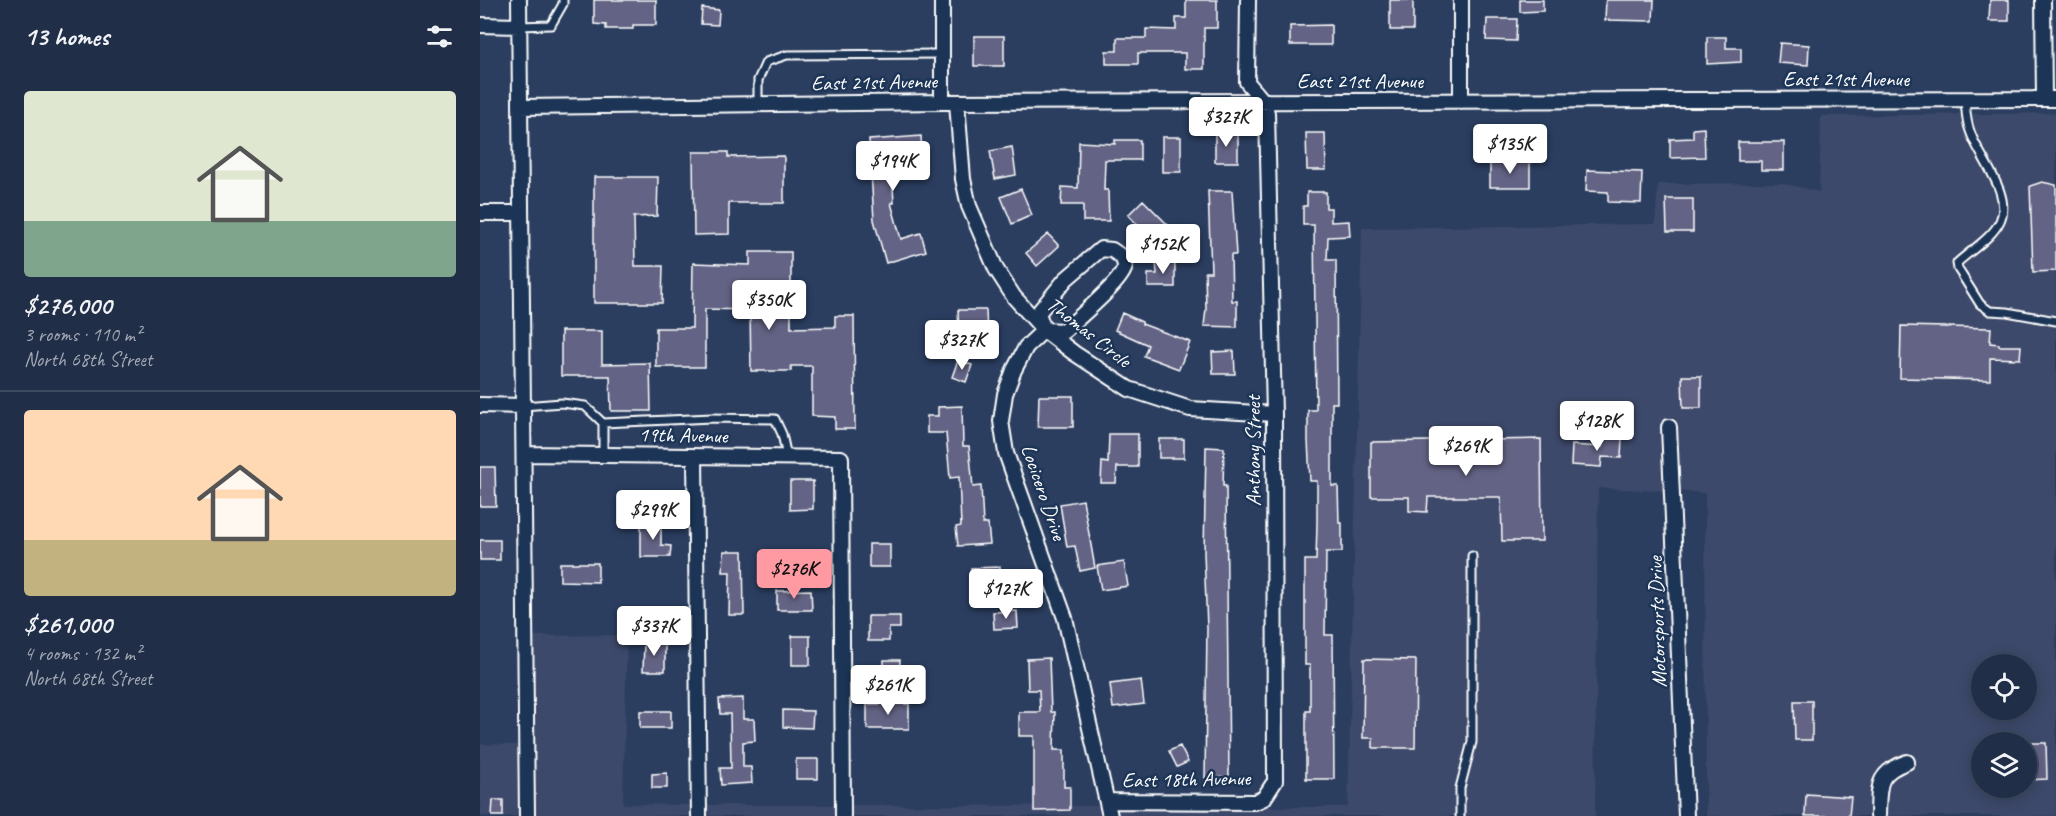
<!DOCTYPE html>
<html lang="en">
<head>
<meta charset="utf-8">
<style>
  :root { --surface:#202e48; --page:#28364f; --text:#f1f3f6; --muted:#a2a8b4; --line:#3d4a60; --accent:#ff9aa2 }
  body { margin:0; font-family:Caveat,sans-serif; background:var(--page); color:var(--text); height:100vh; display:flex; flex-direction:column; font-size:22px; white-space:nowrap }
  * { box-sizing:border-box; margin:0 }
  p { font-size:20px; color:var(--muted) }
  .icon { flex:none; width:33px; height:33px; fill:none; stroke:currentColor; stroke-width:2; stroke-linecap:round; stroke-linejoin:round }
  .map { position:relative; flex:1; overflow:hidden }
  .details { display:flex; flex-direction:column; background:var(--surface); width:480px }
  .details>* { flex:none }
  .fabs { position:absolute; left:1491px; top:654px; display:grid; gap:12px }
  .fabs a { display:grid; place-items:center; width:66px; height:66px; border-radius:50%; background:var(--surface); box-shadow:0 3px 15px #0003,0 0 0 2px var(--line); font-size:30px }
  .price { position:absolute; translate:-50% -51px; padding:0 14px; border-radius:6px; background:#fff; color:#222; font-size:20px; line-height:39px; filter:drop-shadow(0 2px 3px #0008) }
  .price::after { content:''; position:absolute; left:50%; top:36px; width:18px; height:14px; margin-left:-9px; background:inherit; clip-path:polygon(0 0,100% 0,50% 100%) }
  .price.active { background:var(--accent); color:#111 }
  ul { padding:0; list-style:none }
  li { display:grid; align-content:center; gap:12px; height:318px; padding:0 24px }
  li+li { border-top:2px solid var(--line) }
  li span { display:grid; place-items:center; height:186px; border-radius:6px; color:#555 }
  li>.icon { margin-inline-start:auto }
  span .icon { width:108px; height:108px; fill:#fffc; stroke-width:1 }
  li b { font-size:26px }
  h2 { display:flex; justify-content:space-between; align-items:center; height:72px; padding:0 24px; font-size:26px }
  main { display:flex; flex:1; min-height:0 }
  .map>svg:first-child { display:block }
  .built { fill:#3c496b; fill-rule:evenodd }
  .building { fill:#646385; stroke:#fff; stroke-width:1.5 }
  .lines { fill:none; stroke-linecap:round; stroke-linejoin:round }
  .service-casing { stroke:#fff; stroke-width:11 }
  .minor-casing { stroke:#fff; stroke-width:18 }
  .service { stroke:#1d3557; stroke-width:7 }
  .minor { stroke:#1d3557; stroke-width:14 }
  .labels { text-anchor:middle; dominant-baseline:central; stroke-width:5; stroke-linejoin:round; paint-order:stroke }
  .street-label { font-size:21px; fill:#fff; stroke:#1d3557 }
</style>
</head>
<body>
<main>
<section class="details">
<h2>13 homes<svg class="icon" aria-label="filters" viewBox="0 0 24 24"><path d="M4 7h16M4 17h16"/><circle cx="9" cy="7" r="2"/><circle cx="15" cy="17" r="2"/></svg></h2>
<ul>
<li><span style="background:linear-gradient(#dfe7d0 70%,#7fa58c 0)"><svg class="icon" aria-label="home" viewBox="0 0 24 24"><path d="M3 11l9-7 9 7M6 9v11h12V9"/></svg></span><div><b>$276,000</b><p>3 rooms · 110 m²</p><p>North 68th Street</p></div></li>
<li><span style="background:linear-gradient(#ffd9b3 70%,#c2b280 0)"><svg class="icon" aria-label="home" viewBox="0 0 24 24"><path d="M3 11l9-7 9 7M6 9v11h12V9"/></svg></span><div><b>$261,000</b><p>4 rooms · 132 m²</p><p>North 68th Street</p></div></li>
</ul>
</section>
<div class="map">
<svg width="1576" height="816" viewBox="0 0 1576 816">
  <rect width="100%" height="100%" fill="#2b3e60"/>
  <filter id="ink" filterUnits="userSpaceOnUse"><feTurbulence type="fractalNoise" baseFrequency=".0167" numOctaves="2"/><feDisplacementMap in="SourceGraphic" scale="12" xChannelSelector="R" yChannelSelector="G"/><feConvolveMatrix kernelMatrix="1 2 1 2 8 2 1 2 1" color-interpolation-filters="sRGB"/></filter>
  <g filter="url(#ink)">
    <!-- built -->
    <path class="built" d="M1576 113V816H1405L1407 785 1414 775 1435 767 1431 752 1408 760 1395 777 1391 816H1226L1225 493 1199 491 1196 418 1182 419 1185 491 1118 488 1115 816H638L636 809 774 810 782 807H868L882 228 1175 224 1178 184 1302 183 1339 192 1341 116ZM1502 664H1546V710H1502ZM1502 742H1546V788H1502Z
      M147 635 143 804 211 805V816H54L52 636Z
      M0 744 39 745 40 816H0Z
      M226 805H356V816H226Z
      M371 805 620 806 623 816H371Z"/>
    <!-- building -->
    <path class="building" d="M114 0H176V25H153V29H126V25L114 24Z
      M706 0H737V28H724V69H705V53H658V64H626V51H637V38H666V29L696 30V18H706Z
      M910 0H933V30H910Z
      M1040 0H1063V11L1040 12Z
      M1126 0H1174L1173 21 1125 20Z
      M1510 0H1529V21H1509Z
      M222 8 239 10 238 25 221 24Z
      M1007 19H1037L1036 41 1006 40Z
      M851 25V45H810V26Z
      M494 36H524V66H494Z
      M1227 37H1246V48H1261V62L1227 64Z
      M1300 43 1329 45 1328 65 1298 63Z
      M1224 128 1225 157 1190 158V139L1213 138V129Z
      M826 133H845L846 170H827Z
      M735 134H758V162H735Z
      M441 136 443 169 412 171 414 203H411L421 239 441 233 446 251 406 263 394 220 389 140Z
      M682 137H701V172H682Z
      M635 140H660V160H625L624 190H628L629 221H603V205H581L582 187 598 188 599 142 635 144Z
      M1258 142H1304V170H1281V161H1258Z
      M532 147 536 175 515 179 510 151Z
      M213 152H248V157L304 156V203H249V234L214 235Z
      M1050 162V187H1010V163Z
      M1107 170 1162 172 1161 203 1128 202V192L1106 191Z
      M114 177H178L177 216 154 217 155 266H183L182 303H114Z
      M1562 182 1576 185V271L1553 272 1550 186Z
      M541 189 552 215 532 224 521 197Z
      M728 191H752L756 255H751L752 301H757V327L724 326 726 309 725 272H731Z
      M827 192H846V208H851V222L869 221 870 236 848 237 847 260H856L857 403H852V486H858L859 523H862V552H846L845 635H853L854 779H826V711H830V665H825V560H836L837 523V481H830L828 440V410H836L834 225H823V206H827Z
      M1186 199H1213V232H1187Z
      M663 200 690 227 675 242 648 215Z
      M568 234 579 246 557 266 546 253Z
      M270 252H311V328L355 327V316H374L375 429H355V417L332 416V366H311V371H271L270 310 225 309V367H176V328H212L213 263 270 265Z
      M676 261H695V287H668V274H677Z
      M478 310H506L507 335 479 336Z
      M642 313 662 322V324L710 342 699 369 664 356 668 345 635 330Z
      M1421 326 1511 328 1510 343 1519 344V346H1541L1540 359 1510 358V380L1420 378Z
      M81 331H122V364L170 363 171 411H131L130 376H81Z
      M754 351 755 374H733L732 352Z
      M478 360 492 365 486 382 472 377Z
      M1202 376H1221V408H1203Z
      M559 396H593V427H558Z
      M482 406 483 446H489L493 487 501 486 503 524H508L510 544 478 546 476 527 481 526 479 477 470 478 466 433H447V416H458V407Z
      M629 434H658V467H637L636 483H621L622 462 628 463Z
      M1122 436 1142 438 1141 458 1122 457 1121 467 1091 465 1092 445 1122 447Z
      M679 439H704V458H679Z
      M1061 439 1062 541H1022L1021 497H948L947 512 929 511V497H891V442Z
      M726 447 744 448 743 486H746L749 777 725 778 727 628 724 553Z
      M0 467H15L16 506H0Z
      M310 481H333V509L310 510Z
      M603 500 615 568 600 571 595 546 587 547 580 504Z
      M161 521 181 522V545L191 546 190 557H161Z
      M0 540H20V560H0Z
      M389 544H410V567H389Z
      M244 551H263L264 615H249L250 572H243Z
      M644 562 648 586 621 590 617 566Z
      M80 563H118V582L80 581Z
      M520 567 521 588 492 589 491 568Z
      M331 590 332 610H297V591Z
      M537 611 538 628 514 629 513 612Z
      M388 616H420V628H409V641H388Z
      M312 636H330V665H312Z
      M164 642 185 643V671H163Z
      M569 658 571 712H575L574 750H584V787H590V810L554 811V736H539V712H560L559 690H548L547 659Z
      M884 659 936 660 935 748H893V738H883Z
      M404 660H420L419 677H404Z
      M661 680 664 704 633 708 630 684Z
      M263 698V719H274L275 741 263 742V767H271L272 783 241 785 240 768H251L250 714H240L239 699Z
      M1314 701H1332V740H1315Z
      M387 704H429V729H387Z
      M303 710 333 711 332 728 303 727Z
      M160 711H191V728H160Z
      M1546 743H1566L1567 779 1546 780Z
      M700 746 708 762 697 767 689 751Z
      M316 759H338V779H316Z
      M187 773V788H172V774Z
      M1326 794 1371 797 1369 816H1325Z
      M13 800H23V816H12Z"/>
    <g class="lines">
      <!-- service casing -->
      <g class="service-casing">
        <path id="service" d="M39 26 71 25 83 4V0
          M1485 99C1486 111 1486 121 1490 131 1498 157 1533 193 1520 221 1512 238 1491 250 1477 263L1478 269 1500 304 1510 311 1527 312 1576 321
          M278 104V80L286 62 307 55 462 54
          M43 406 82 403 105 406 123 423
          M123 455V423L232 418 295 419 302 434 307 457
          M980 816V788L992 742V556"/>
      </g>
      <!-- minor casing -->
      <g class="minor-casing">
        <path id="minor" d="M39 0 47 816
          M462 0V102
          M981 0V101
          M1563 0 1564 99
          M0 25 39 26
          M477 103 483 179 489 206 516 269 534 297 564 330 594 353 649 389 710 409 794 414
          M40 107 462 102 1576 99
          M0 213H41
          M564 330 558 313 586 279 621 249 632 250 642 257C643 260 645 263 645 266 644 280 596 320 584 331L564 330 546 347 534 370 525 394 521 421 526 453 585 618 630 816
          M0 405 43 406
          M1189 427 1206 816
          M44 454 361 458 363 816
          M215 457 219 816
          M628 801 775 802 784 798 795 781 794 414 787 113 784 102 767 82 768 0
          M1398 816C1399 786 1396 773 1427 762"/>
      </g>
      <!-- service -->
      <use href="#service" class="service"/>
      <!-- minor -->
      <use href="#minor" class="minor"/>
    </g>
  </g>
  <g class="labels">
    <!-- street labels -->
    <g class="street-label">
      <text x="1366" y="79">East 21st Avenue</text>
      <text x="880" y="81">East 21st Avenue</text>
      <text transform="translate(394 82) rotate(-1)">East 21st Avenue</text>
      <text transform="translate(609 332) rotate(38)">Thomas Circle</text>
      <text transform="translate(203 435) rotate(1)">19th Avenue</text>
      <text transform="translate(773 451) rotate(-90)">Anthony Street</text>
      <text transform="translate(564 492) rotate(71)">Locicero Drive</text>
      <text transform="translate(1177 622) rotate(-92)">Motorsports Drive</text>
      <text transform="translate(706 779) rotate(-1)">East 18th Avenue</text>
    </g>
  </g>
</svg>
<div class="fabs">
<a><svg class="icon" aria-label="locate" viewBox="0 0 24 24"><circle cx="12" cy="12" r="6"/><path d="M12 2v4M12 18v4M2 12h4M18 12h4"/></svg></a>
<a><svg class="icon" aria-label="layers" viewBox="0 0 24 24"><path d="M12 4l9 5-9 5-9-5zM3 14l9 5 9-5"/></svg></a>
</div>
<b class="price" style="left:746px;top:148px">$327K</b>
<b class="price" style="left:1030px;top:175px">$135K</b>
<b class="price" style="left:413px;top:192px">$194K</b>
<b class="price" style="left:683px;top:275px">$152K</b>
<b class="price" style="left:289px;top:331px">$350K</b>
<b class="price" style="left:482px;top:371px">$327K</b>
<b class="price" style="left:1117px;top:452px">$128K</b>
<b class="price" style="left:986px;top:477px">$269K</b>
<b class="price" style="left:173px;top:541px">$299K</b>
<b class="price active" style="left:314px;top:600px">$276K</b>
<b class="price" style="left:526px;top:620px">$127K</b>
<b class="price" style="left:174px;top:657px">$337K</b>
<b class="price" style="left:408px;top:716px">$261K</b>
</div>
</main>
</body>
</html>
